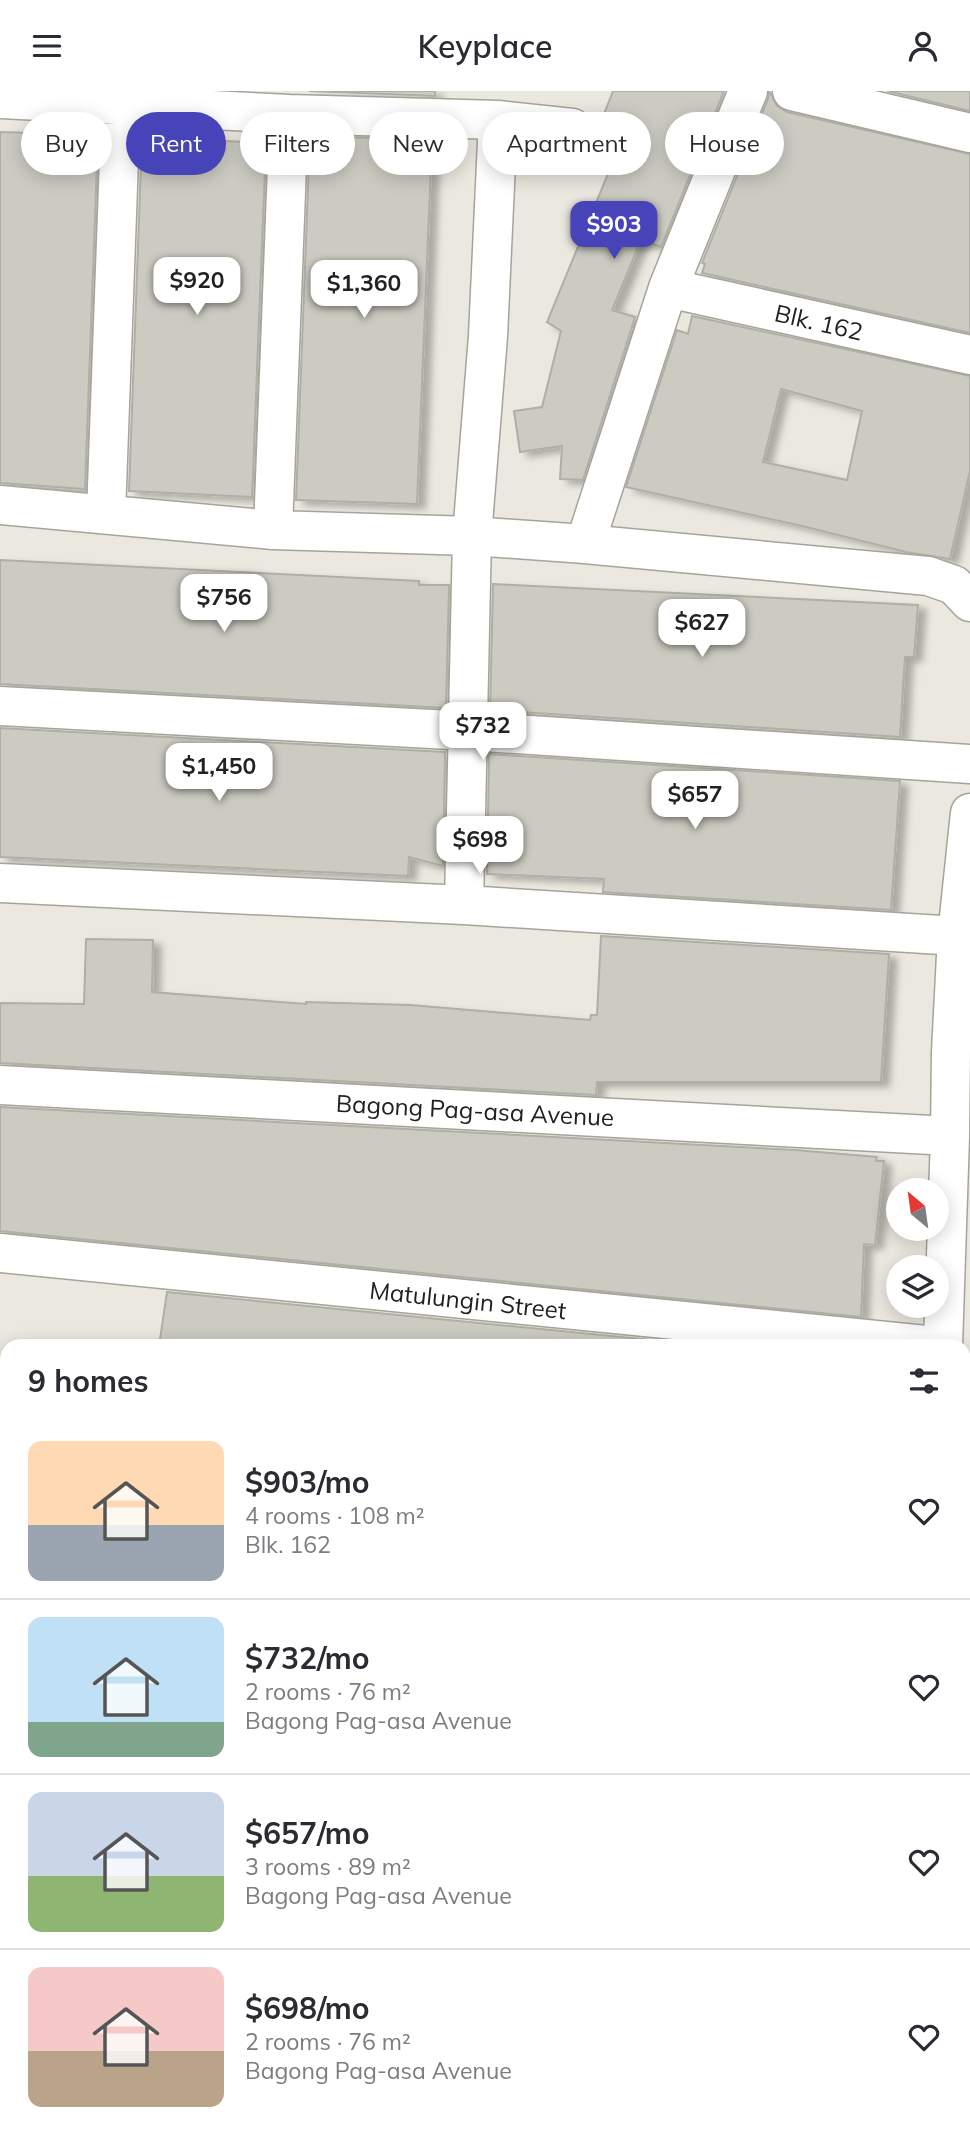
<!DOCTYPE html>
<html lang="en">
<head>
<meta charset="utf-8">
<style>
  :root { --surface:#fff; --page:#f7f7f7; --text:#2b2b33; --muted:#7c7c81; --line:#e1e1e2; --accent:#4744ba }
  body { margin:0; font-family:Mulish,sans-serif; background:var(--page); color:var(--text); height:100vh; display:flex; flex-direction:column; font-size:26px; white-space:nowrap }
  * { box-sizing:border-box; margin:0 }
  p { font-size:23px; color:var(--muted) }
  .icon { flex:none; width:38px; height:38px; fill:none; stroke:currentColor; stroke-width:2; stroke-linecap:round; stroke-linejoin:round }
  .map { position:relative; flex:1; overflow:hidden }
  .drawer { position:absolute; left:0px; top:1248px; width:971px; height:800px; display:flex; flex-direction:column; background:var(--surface); border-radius:21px 21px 0 0; box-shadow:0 4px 18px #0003 }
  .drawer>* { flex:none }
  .top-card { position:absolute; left:21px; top:21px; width:929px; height:63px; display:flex; gap:14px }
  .needle { width:46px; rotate:331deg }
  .tools { position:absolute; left:886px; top:1087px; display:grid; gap:14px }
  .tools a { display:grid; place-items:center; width:63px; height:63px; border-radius:50%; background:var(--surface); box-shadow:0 4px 18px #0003; font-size:35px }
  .price { position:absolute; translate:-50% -60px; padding:0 16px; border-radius:14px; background:#fff; color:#222; font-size:23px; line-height:46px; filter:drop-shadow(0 2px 4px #0008) }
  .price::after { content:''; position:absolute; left:50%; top:42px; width:21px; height:16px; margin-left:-10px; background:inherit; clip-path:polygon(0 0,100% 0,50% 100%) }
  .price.current { background:var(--accent); color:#fff }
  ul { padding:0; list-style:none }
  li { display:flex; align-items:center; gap:21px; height:175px; padding:0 28px }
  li+li { border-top:2px solid var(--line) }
  li span { display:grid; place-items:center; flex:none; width:196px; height:140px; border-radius:14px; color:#555 }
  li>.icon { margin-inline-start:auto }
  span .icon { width:84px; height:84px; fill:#fffc; stroke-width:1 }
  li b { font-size:30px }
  h2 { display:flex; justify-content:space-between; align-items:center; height:84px; padding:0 28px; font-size:30px }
  .pill { padding:0 24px; border-radius:32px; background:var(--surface); box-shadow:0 4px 18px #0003; font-size:24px; line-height:63px }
  .pill.current { background:var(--accent); color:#fff }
  header { display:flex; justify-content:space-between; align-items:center; height:91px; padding:0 28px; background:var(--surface); font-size:32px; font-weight:600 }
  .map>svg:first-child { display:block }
  .built { fill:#e1decc }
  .building { fill:#cccbc1; stroke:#b0aea5; stroke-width:2; fill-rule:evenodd; filter:url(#shadow) }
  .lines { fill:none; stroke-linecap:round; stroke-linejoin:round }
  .minor-casing { stroke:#a5a49a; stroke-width:41 }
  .minor { stroke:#fff; stroke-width:38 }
  .labels { text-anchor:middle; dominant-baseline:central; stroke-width:5; stroke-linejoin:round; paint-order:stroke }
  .street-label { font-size:24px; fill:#22211e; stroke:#fff }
</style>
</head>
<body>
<header><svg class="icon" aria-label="menu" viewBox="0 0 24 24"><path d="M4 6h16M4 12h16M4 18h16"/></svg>Keyplace<svg class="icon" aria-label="person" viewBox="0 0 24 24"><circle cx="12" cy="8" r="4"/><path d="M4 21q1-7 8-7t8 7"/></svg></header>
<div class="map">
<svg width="970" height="2046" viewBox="0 0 970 2046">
  <defs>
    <filter id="shadow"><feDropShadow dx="8" dy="4.5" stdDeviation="3.5" flood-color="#0004"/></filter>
  </defs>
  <rect width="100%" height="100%" fill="#ebe9df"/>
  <!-- built -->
  <path class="built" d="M964 1983 970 1984V2046H937L938 2041 964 2040Z"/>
  <!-- building -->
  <path class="building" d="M309 0H435V5Z
    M613 0H724L661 156 641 149 612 219 635 226 583 389 560 388 562 355 520 361 514 320 542 316 561 240 547 231 612 73 588 64Z
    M769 0 777 15 787 21 970 63V242L702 182 705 173 702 172 768 8Z
    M887 0H970V20Z
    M0 41 98 44 85 398 0 392Z
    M310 45 432 49 417 413 296 409Z
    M142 46 266 52 252 406 129 400Z
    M692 225 970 285V380L950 468 906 461 802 435 626 396 677 239 688 243ZM781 298 862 320 847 389 763 371Z
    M0 469 419 490V494H449L446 617 0 593Z
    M493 493 918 514 914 566H905L900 646 490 619Z
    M0 637 445 661 443 775 409 766 408 785 0 766Z
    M489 663 900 690 891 819 603 801 604 788 487 783Z
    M601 845 889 863 881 991H597L596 1004 0 972V912L84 913 86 848 153 849 152 901 306 913V911L410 914 590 929 591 924H597Z
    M0 1016 795 1059 877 1066 876 1070H884L875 1154 864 1153 861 1226 0 1140Z
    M167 1201 712 1255H159Z"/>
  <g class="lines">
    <!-- minor casing -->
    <g class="minor-casing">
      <path id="minor" d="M792 0 970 42
        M0 8 289 23 498 29 488 245 472 445 464 814
        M498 29 572 37
        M668 197 970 264
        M0 414 273 439 472 445 585 453 928 485 954 494 970 511
        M106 423 121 14
        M273 439 289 23
        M585 453 668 197 748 0
        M0 615 469 640 970 673
        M0 792 464 814 957 845
        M0 994 950 1045
        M0 1162 936 1255
        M943 1255 950 1045 951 961 957 845 970 722
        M0 1348 7 1349
        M0 1549H7
        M0 1750 7 1751
        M964 1845 970 1846
        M0 1956 7 1957
        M882 2040 904 2042
        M15 2046 16 2040
        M197 2046V2040
        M407 2046V2040
        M604 2046 605 2040"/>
    </g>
    <!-- minor -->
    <use href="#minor" class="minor"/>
  </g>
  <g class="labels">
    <!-- street labels -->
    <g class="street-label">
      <text transform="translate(819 231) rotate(13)">Blk. 162</text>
      <text transform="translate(475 1019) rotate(3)">Bagong Pag-asa Avenue</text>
      <text transform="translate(468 1209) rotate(6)">Matulungin Street</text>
    </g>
  </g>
</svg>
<div class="tools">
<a><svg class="needle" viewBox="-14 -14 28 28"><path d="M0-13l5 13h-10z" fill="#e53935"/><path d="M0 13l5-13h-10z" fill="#7c7c81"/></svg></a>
<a><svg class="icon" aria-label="layers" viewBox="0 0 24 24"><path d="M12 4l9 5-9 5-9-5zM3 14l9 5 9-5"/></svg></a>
</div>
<b class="price current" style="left:614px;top:170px">$903</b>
<b class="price" style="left:197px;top:226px">$920</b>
<b class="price" style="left:364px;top:229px">$1,360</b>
<b class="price" style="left:224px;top:543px">$756</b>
<b class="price" style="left:702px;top:568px">$627</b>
<b class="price" style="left:483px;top:671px">$732</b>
<b class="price" style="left:219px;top:712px">$1,450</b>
<b class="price" style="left:695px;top:740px">$657</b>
<b class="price" style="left:480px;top:785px">$698</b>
<div class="top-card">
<a class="pill">Buy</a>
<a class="pill current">Rent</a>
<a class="pill">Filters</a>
<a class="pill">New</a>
<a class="pill">Apartment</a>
<a class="pill">House</a>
</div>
<section class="drawer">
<h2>9 homes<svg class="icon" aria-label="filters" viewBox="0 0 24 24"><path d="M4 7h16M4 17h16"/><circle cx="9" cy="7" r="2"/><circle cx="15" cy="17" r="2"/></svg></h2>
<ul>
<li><span style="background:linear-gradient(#ffd9b3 60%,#9aa5b1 0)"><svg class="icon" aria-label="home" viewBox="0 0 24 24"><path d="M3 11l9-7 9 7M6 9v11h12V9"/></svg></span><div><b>$903/mo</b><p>4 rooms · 108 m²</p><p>Blk. 162</p></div><svg class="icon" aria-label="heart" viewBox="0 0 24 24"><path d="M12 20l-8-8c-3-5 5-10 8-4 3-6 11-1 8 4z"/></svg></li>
<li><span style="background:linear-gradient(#bfe0f5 75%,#7fa58c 0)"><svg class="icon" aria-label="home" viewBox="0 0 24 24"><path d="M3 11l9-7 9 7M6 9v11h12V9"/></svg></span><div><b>$732/mo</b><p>2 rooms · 76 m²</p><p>Bagong Pag-asa Avenue</p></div><svg class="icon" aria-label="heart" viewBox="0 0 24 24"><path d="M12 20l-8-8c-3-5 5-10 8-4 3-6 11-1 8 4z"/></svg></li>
<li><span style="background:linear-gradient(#c9d6e8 60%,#8fb573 0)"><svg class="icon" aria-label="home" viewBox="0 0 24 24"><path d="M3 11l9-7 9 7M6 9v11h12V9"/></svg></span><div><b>$657/mo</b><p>3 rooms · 89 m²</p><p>Bagong Pag-asa Avenue</p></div><svg class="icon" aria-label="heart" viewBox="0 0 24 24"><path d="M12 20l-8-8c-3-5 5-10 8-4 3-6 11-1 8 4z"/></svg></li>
<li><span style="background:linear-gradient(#f6c9c9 60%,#b9a48a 0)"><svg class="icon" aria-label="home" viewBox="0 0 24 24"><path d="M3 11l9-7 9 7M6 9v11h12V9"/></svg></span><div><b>$698/mo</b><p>2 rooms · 76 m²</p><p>Bagong Pag-asa Avenue</p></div><svg class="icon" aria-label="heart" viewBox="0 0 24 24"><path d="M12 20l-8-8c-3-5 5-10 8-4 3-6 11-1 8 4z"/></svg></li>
</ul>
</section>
</div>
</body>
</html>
